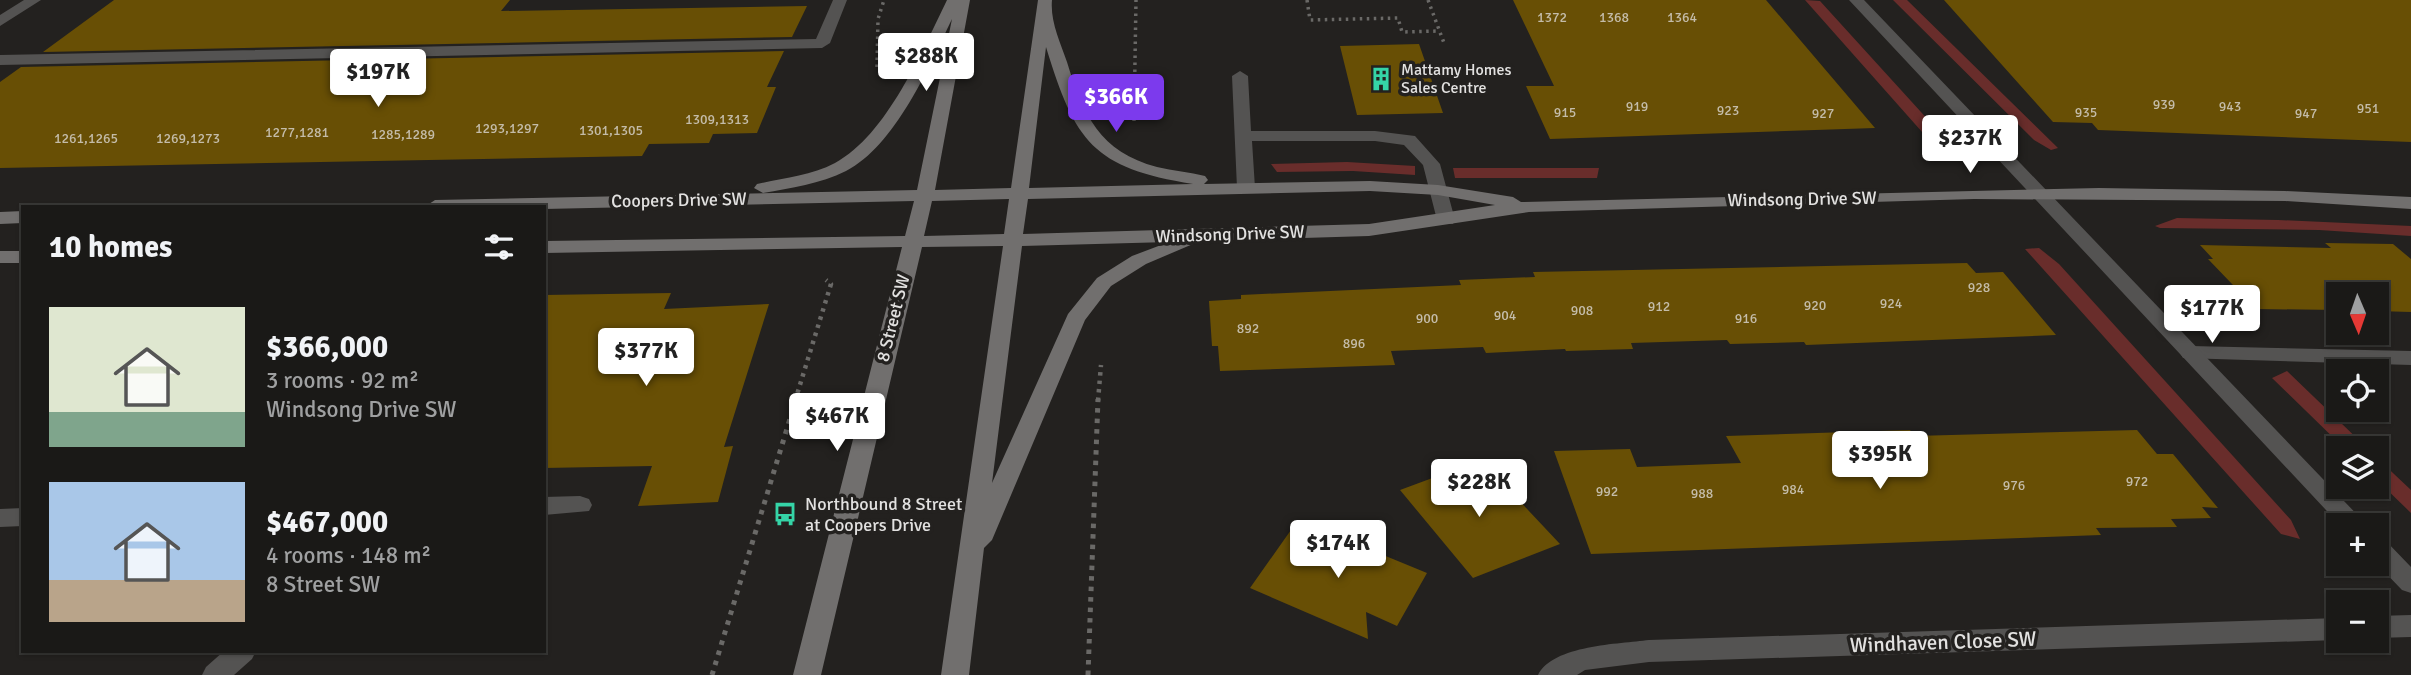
<!DOCTYPE html>
<html lang="en">
<head>
<meta charset="utf-8">
<style>
  :root { --surface:#1a1917; --page:#232220; --text:#f1f3f6; --muted:#9fa0a1; --line:#383836; --accent:#7c3aed }
  body { margin:0; font-family:Signika,sans-serif; background:var(--page); color:var(--text); height:100vh; display:flex; flex-direction:column; font-size:26px; white-space:nowrap }
  * { box-sizing:border-box; margin:0 }
  p { font-size:23px; color:var(--muted) }
  .icon { flex:none; width:38px; height:38px; fill:none; stroke:currentColor; stroke-width:2; stroke-linecap:round; stroke-linejoin:round }
  .map { position:relative; flex:1; overflow:hidden }
  .sheet { position:absolute; left:21px; top:205px; width:525px; height:448px; display:flex; flex-direction:column; background:var(--surface); border-radius:0px; box-shadow:0 2px 5px #0004,0 0 0 2px var(--line) }
  .sheet>* { flex:none }
  .needle { width:46px; rotate:178deg }
  .controls { position:absolute; left:2326px; top:282px; display:grid; gap:14px }
  .controls a { display:grid; place-items:center; width:63px; height:63px; border-radius:0px; background:var(--surface); box-shadow:0 2px 5px #0004,0 0 0 2px var(--line); font-size:35px }
  .price { position:absolute; translate:-50% -60px; padding:0 16px; border-radius:7px; background:#fff; color:#222; font-size:23px; line-height:46px; filter:drop-shadow(0 2px 4px #0008) }
  .price::after { content:''; position:absolute; left:50%; top:42px; width:21px; height:16px; margin-left:-10px; background:inherit; clip-path:polygon(0 0,100% 0,50% 100%) }
  .price.on { background:var(--accent); color:#fff }
  ul { padding:0; list-style:none }
  li { display:flex; align-items:center; gap:21px; height:175px; padding:0 28px }
  li span { display:grid; place-items:center; flex:none; width:196px; height:140px; border-radius:0px; color:#555 }
  li>.icon { margin-inline-start:auto }
  span .icon { width:84px; height:84px; fill:#fffc; stroke-width:1 }
  li b { font-size:30px }
  h2 { display:flex; justify-content:space-between; align-items:center; height:84px; padding:0 28px; font-size:30px }
  .map>svg:first-child { display:block }
  .green { fill:#692d2b }
  .building { fill:#684f05 }
  .lines { fill:none; stroke-linecap:round; stroke-linejoin:round }
  .path-far2 { stroke:#6a6967; stroke-width:3.5; stroke-dasharray:2.5 4.5; stroke-linecap:butt }
  .path-far1 { stroke:#6a6967; stroke-width:4.5; stroke-dasharray:3.5 5; stroke-linecap:butt }
  .path { stroke:#6a6967; stroke-width:5; stroke-dasharray:4.5 6; stroke-linecap:butt }
  .lane { fill:#545352; fill-rule:evenodd }
  .street { fill:#545352; fill-rule:evenodd }
  .secondary { fill:#716f6e; fill-rule:evenodd }
  .labels { text-anchor:middle; dominant-baseline:central; stroke-width:7; stroke-linejoin:round; paint-order:stroke }
  .number-label { font-size:14px; fill:#c4bca9 }
  .far-poi-label { font-size:16px; fill:#e2e1e0; stroke:#23211f; text-anchor:start }
  .street-label { font-size:18px; fill:#e2e1e0; stroke:#23211f }
  .poi-label { font-size:18px; fill:#e2e1e0; stroke:#23211f; text-anchor:start }
  .near-street-label { font-size:21px; fill:#e2e1e0; stroke:#23211f }
</style>
</head>
<body>
<div class="map">
<svg width="2411" height="675" viewBox="0 0 2411 675">
  <rect width="100%" height="100%" fill="#23211f"/>
  <!-- green -->
  <path class="green" d="M1805 0 1820 1 1941 134 1947 151 1938 150Z
    M1893 0H1907L2058 148 2051 150 2034 140Z
    M1347 162 1415 166V175L1353 171 1277 172 1271 164Z
    M1453 168H1599L1597 178H1455Z
    M2177 218 2278 220 2411 226V236L2319 230 2160 228 2155 226Z
    M2039 248 2059 264 2291 520 2300 539 2281 534 2025 249Z
    M2287 371 2367 448H2344L2272 378Z
    M2376 457 2411 490V513L2377 480Z"/>
  <!-- building -->
  <path class="building" d="M114 0H510L501 11 807 6 792 37 43 52Z
    M1513 0H1766L1875 128 1550 139 1526 86H1554Z
    M1944 0H2411V142L2098 130 2092 123 2053 122Z
    M1419 44 1443 113 1357 115 1340 46Z
    M784 51 767 87H776L757 133 713 134 709 143 649 144 642 156 0 168V82L21 67Z
    M2325 243 2393 244 2411 259V312L2376 311V294H2338V310L2256 309 2208 259H2213L2200 245 2331 248Z
    M1967 263 1976 273 2003 272 2056 335 1806 345 1804 342 1730 344 1727 340 1631 343 1633 349 1566 351 1565 349 1486 353 1483 347 1391 351 1395 365 1220 371 1218 346H1212L1209 301 1241 299V295L1461 285 1459 280 1535 277 1533 272Z
    M671 293 664 309 769 304 724 447 733 446 718 502 638 506 652 466 544 468V295Z
    M1910 430 1914 436 2137 430 2157 454H2173L2218 508 2202 507 2211 518 2171 519 2177 527 2096 528 2101 535 1591 554 1554 451 1630 449 1637 467 1741 463 1726 436Z
    M1481 460 1560 544 1473 578 1400 490Z
    M1298 520 1427 573 1397 626 1366 612 1368 639 1250 588Z"/>
  <g class="lines">
    <!-- path-far2 -->
    <path class="path-far2" d="M1307 0 1310 20 1398 18 1402 32 1439 31
      M1428 0 1444 43
      M877 67 878 19 884 0
      M1134 121 1136 0"/>
    <!-- path-far1 -->
    <path class="path-far1" d="M795 401 831 284 826 280
      M1098 401 1101 365"/>
    <!-- path -->
    <path class="path" d="M712 675 796 399
      M1088 675 1098 399"/>
    <!-- lane -->
    <path class="lane" d="M833 0H847L830 43 822 48 0 65V55L816 39Z
      M1240 71 1248 76 1251 131H1375L1415 136 1440 164 1455 220 1453 224H1439L1437 220 1423 165 1404 145 1375 141H1252L1255 188 1246 193 1240 192 1237 188 1232 76Z
      M2191 346 2411 351V365L2183 358 2180 353 2183 348Z
      M580 496 589 499 592 505 589 511 544 515V497Z
      M23 508V526L0 527V509Z
      M224 651H256L252 659 234 675H202L206 667Z"/>
    <!-- street -->
    <path class="street" d="M24 0H41L0 26V15Z
      M1849 0H1864L2367 525H2340Z
      M2376 538 2385 540 2411 567V593L2402 590 2376 563Z
      M2411 615V637L2376 638V616Z
      M2338 618V640L1649 662 1585 670 1577 675H1538C1553 645 1619 644 1649 640Z"/>
    <!-- secondary -->
    <path class="secondary" d="M947 0H970L935 190 1011 188 1038 0H1052C1050 21 1060 42 1067 62 1083 115 1100 152 1157 167 1173 171 1190 172 1205 176L1208 180 1204 184 1370 181 1438 185 1513 197 1521 202 2099 188 2285 191 2411 197V209L2285 201 1974 199 1529 212 1369 236 1200 241 1146 264 1111 286 1085 320 992 540 984 548 969 675H941L1003 246 922 247 821 675H793L902 247 544 253V241L905 236 914 201 544 209V206H426L435 200 917 190 952 19C929 67 895 146 846 171 820 184 791 188 763 193L754 188 757 184C783 178 810 176 835 163 887 135 922 51 947 0ZM1046 47C1075 142 1093 168 1193 184L1029 188ZM1370 191 1438 195 1495 205 1369 224 1023 234 1028 199ZM1009 199 1004 234 924 236 932 201ZM1169 242 1132 256 1097 278 1068 314 992 483 1022 246Z
      M23 211V223L0 224V212Z
      M0 251H23V263H0Z"/>
  </g>
  <!-- icons -->
  <defs>
    <g id="building-bare" transform="scale(1.89)"><path d="M-4-6H4V6H1V3H-1V6H-4ZM-2.5-4.3h1.7v1.8h-1.7ZM.8-4.3h1.7v1.8H.8ZM-2.5-1h1.7V.8h-1.7ZM.8-1h1.7V.8H.8Z" fill="#35d4a7" stroke="#23211f" stroke-width="2.5" paint-order="stroke"/></g>
    <g id="bus-bare" transform="scale(1.89)"><path d="M-5-6H5V4H4V6H2V4H-2V6H-4V4H-5ZM-3.5-4V0h7V-4ZM-3.5 1.2v1.5H-2V1.2ZM2 1.2v1.5H3.5V1.2Z" fill="#35d4a7" stroke="#23211f" stroke-width="2.5" paint-order="stroke"/></g>
  </defs>
  <g fill-rule="evenodd">
    <use href="#building-bare" x="1381" y="79"/>
    <use href="#bus-bare" x="785" y="514"/>
  </g>
  <g class="labels">
    <!-- number labels -->
    <g class="number-label">
      <text x="1552" y="17">1372</text>
      <text x="1614" y="17">1368</text>
      <text x="1682" y="17">1364</text>
      <text x="2164" y="104">939</text>
      <text x="1637" y="106">919</text>
      <text x="2230" y="106">943</text>
      <text x="2368" y="108">951</text>
      <text x="1728" y="110">923</text>
      <text x="1565" y="112">915</text>
      <text x="2086" y="112">935</text>
      <text x="1823" y="113">927</text>
      <text x="2306" y="113">947</text>
      <text x="717" y="119">1309,1313</text>
      <text x="507" y="128">1293,1297</text>
      <text x="611" y="130">1301,1305</text>
      <text x="297" y="132">1277,1281</text>
      <text x="403" y="134">1285,1289</text>
      <text x="86" y="138">1261,1265</text>
      <text x="188" y="138">1269,1273</text>
      <text x="1979" y="287">928</text>
      <text x="1891" y="303">924</text>
      <text x="1815" y="305">920</text>
      <text x="1659" y="306">912</text>
      <text x="1582" y="310">908</text>
      <text x="1505" y="315">904</text>
      <text x="1427" y="318">900</text>
      <text x="1746" y="318">916</text>
      <text x="1248" y="328">892</text>
      <text x="1354" y="343">896</text>
      <text x="2137" y="481">972</text>
      <text x="2014" y="485">976</text>
      <text x="1793" y="489">984</text>
      <text x="1607" y="491">992</text>
      <text x="1702" y="493">988</text>
    </g>
    <!-- far-poi labels -->
    <g class="far-poi-label">
      <text x="1401" y="70">Mattamy Homes<tspan x="1401" dy="18">Sales Centre</tspan></text>
    </g>
    <!-- street labels -->
    <g class="street-label">
      <text transform="translate(1802 199) rotate(-1)">Windsong Drive SW</text>
      <text transform="translate(679 200) rotate(-1)">Coopers Drive SW</text>
      <text transform="translate(1230 234) rotate(-2)">Windsong Drive SW</text>
      <text transform="translate(893 318) rotate(-76)">8 Street SW</text>
    </g>
    <!-- poi labels -->
    <g class="poi-label">
      <text x="805" y="504">Northbound 8 Street<tspan x="805" dy="21">at Coopers Drive</tspan></text>
    </g>
    <!-- near-street labels -->
    <g class="near-street-label">
      <text transform="translate(1943 642) rotate(-2)">Windhaven Close SW</text>
    </g>
  </g>
</svg>
<div class="controls">
<a><svg class="needle" viewBox="-14 -14 28 28"><path d="M0-13l5 13h-10z" fill="#e53935"/><path d="M0 13l5-13h-10z" fill="#9fa0a1"/></svg></a>
<a><svg class="icon" aria-label="locate" viewBox="0 0 24 24"><circle cx="12" cy="12" r="6"/><path d="M12 2v4M12 18v4M2 12h4M18 12h4"/></svg></a>
<a><svg class="icon" aria-label="layers" viewBox="0 0 24 24"><path d="M12 4l9 5-9 5-9-5zM3 14l9 5 9-5"/></svg></a>
<a>+</a>
<a>−</a>
</div>
<b class="price" style="left:926px;top:93px">$288K</b>
<b class="price" style="left:378px;top:109px">$197K</b>
<b class="price on" style="left:1116px;top:134px">$366K</b>
<b class="price" style="left:1970px;top:175px">$237K</b>
<b class="price" style="left:2212px;top:345px">$177K</b>
<b class="price" style="left:646px;top:388px">$377K</b>
<b class="price" style="left:837px;top:453px">$467K</b>
<b class="price" style="left:1880px;top:491px">$395K</b>
<b class="price" style="left:1479px;top:519px">$228K</b>
<b class="price" style="left:1338px;top:580px">$174K</b>
<section class="sheet">
<h2>10 homes<svg class="icon" aria-label="filters" viewBox="0 0 24 24"><path d="M4 7h16M4 17h16"/><circle cx="9" cy="7" r="2"/><circle cx="15" cy="17" r="2"/></svg></h2>
<ul>
<li><span style="background:linear-gradient(#dfe7d0 75%,#7fa58c 0)"><svg class="icon" aria-label="home" viewBox="0 0 24 24"><path d="M3 11l9-7 9 7M6 9v11h12V9"/></svg></span><div><b>$366,000</b><p>3 rooms · 92 m²</p><p>Windsong Drive SW</p></div></li>
<li><span style="background:linear-gradient(#a9c7e8 70%,#b9a48a 0)"><svg class="icon" aria-label="home" viewBox="0 0 24 24"><path d="M3 11l9-7 9 7M6 9v11h12V9"/></svg></span><div><b>$467,000</b><p>4 rooms · 148 m²</p><p>8 Street SW</p></div></li>
</ul>
</section>
</div>
</body>
</html>
